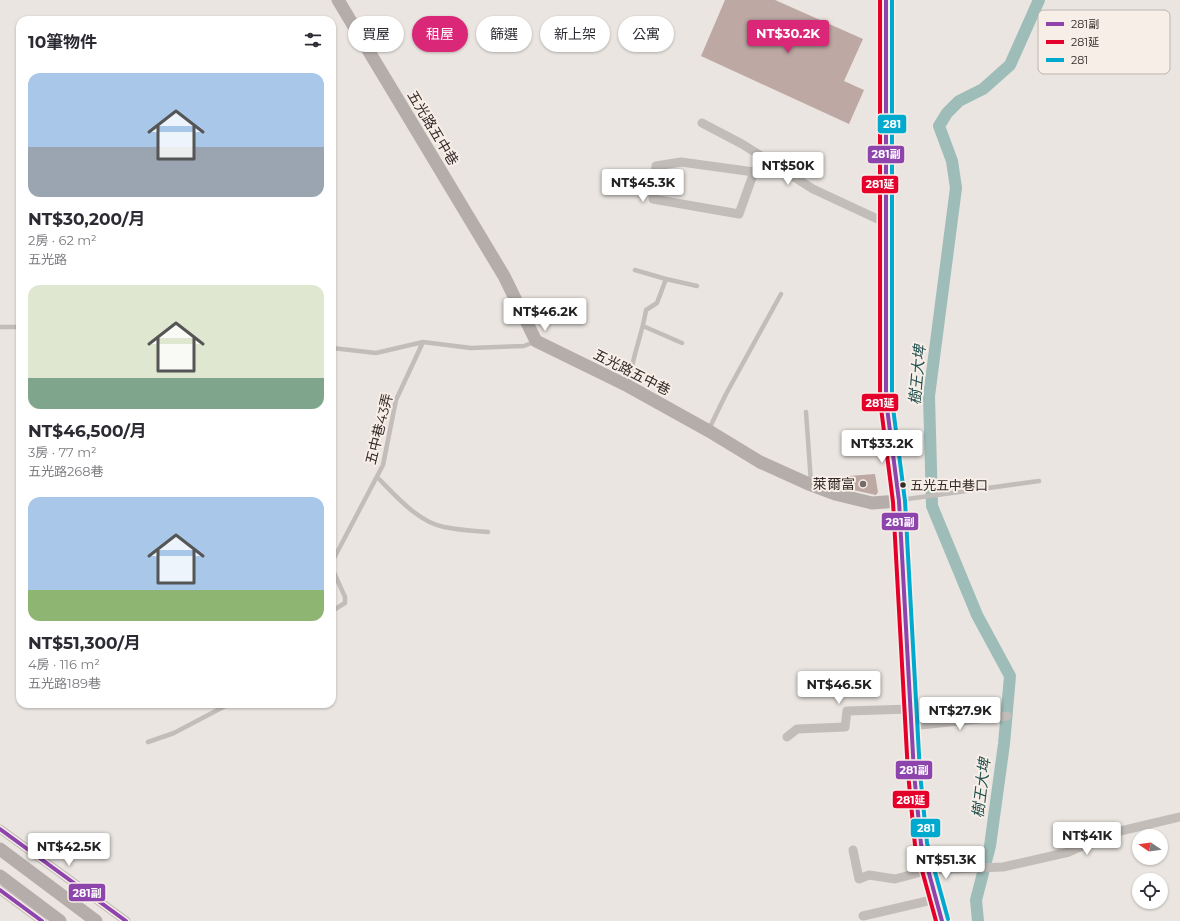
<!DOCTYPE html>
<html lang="zh-TW">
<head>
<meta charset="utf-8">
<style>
  :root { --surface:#fff; --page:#f7f7f7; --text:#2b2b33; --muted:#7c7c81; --accent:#db2777 }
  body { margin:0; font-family:Montserrat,"Noto Sans TC",sans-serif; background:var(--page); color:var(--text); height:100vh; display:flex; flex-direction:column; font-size:15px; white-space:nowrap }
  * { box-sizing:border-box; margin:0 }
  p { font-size:13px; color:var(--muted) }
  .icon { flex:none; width:22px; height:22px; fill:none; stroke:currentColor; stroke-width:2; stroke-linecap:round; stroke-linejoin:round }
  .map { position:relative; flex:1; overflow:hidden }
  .side { position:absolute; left:16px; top:16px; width:320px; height:692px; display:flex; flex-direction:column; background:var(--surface); border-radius:12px; box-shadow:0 1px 3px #0004 }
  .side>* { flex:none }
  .hud { position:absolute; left:348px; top:16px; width:380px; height:36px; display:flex; gap:8px }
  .needle { width:26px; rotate:283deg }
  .controls { position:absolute; left:1132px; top:829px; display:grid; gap:8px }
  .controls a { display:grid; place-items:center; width:36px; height:36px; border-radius:50%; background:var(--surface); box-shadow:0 1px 3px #0004; font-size:20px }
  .price { position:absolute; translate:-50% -34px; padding:0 9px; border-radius:4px; background:#fff; color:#222; font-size:13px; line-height:26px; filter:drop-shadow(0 1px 2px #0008) }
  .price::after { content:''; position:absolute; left:50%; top:24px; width:12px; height:9px; margin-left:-6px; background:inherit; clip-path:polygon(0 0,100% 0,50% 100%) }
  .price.current { background:var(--accent); color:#fff }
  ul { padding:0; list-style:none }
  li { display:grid; align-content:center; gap:8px; height:212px; padding:0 12px }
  li span { display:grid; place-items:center; height:124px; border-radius:12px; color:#555 }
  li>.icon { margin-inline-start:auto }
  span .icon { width:72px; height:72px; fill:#fffc; stroke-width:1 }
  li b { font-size:17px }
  h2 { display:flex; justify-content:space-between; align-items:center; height:48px; padding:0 12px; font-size:17px }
  .tag { padding:0 14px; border-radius:18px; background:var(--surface); box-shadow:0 1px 3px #0004; font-size:14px; line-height:36px }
  .tag.current { background:var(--accent); color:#fff }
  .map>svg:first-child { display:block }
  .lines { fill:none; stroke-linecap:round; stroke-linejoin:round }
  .canal { stroke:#9ebcb8; stroke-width:12 }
  .building { fill:#bda8a3 }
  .lane { stroke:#c3bdb9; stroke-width:4.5 }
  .street { stroke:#c3bdb9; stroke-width:9 }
  .secondary { stroke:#b4adaa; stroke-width:13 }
  .bus-1-casing { stroke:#f7eee7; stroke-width:7 }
  .bus-2-casing { stroke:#f7eee7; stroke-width:7 }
  .bus-3-casing { stroke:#f7eee7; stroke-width:7 }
  .bus-1 { stroke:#8e44ad; stroke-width:4 }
  .bus-2 { stroke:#e4002b; stroke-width:4 }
  .bus-3 { stroke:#00a9ce; stroke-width:4 }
  .poi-dot { fill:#746b68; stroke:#f7eee7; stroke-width:1.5 }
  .bus-dot { fill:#342a28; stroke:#f7eee7; stroke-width:1.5 }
  .labels { text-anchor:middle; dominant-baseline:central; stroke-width:4; stroke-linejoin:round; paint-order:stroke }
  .bus-label { font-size:13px; fill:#342a28; stroke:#f7eee7; text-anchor:start }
  .street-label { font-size:14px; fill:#342a28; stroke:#f7eee7 }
  .poi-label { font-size:14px; fill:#342a28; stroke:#f7eee7; text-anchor:end }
  .water-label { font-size:15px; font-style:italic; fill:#215150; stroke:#f7eee7 }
  .key { fill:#f7eee7; stroke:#bcb3ae; stroke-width:1 }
  .key-label { font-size:11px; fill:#342a28 }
  .line-badge { stroke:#f7eee7; stroke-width:1.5 }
  .badge-label { font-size:11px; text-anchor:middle; font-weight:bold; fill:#fff }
</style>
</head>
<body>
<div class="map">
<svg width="1180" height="921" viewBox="0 0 1180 921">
  <rect width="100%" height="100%" fill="#eae5e0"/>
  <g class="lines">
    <!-- canal -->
    <path class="canal" d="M978 921 976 900 990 846 1004 744 1010 676 977 615 932 506 929 396 956 188 952 161 939 126 947 113 959 101 983 89 1010 65 1039 0"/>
  </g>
  <!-- building -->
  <path class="building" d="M725 0H775L863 39 844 81 864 90 849 124 701 56Z
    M875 474 878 492 876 495 849 489V476Z"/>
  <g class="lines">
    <!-- lane -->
    <path class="lane" d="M666 279 697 286
      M643 326 682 343
      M0 327H20
      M332 348 376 353 423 342 471 348 524 346 534 342
      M629 385C631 359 642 336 646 310L657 303 666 279 635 270
      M806 412 811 483
      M709 429 726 394 781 294
      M378 478C396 496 418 522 444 527 458 530 474 531 488 532
      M900 500 1039 481
      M332 562 383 465 396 400 423 342
      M332 568 345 597V603L332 611
      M148 742 174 733 229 704"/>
    <!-- street -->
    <path class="street" d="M702 123 742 144 813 189 886 223
      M754 172 739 214 653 199 656 166 681 162 754 172 764 157
      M911 726 1007 716
      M787 737 797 729 845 727 847 711 911 709
      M0 829 126 921
      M853 850 859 879 869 875 895 879 929 870 1003 867 1069 852 1112 833 1180 817
      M0 890 42 921
      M863 916 936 899"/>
    <!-- secondary -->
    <path class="secondary" d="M338 0 504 276 536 341 628 386 709 431 760 462 811 485 835 494 872 503 899 501
      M886 0V400L899 501 914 773 921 844 942 921
      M0 849 96 921
      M0 876 60 921"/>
    <!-- bus-1 casing -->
    <g class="bus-1-casing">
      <path id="bus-1" d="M886 0V400L899 501 914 773 921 844 942 921
        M0 829 126 921
        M0 890 42 921"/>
    </g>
    <!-- bus-2 casing -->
    <g class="bus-2-casing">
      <path id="bus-2" d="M880 0V400L893 502 908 773 915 845 936 921"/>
    </g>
    <!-- bus-3 casing -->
    <g class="bus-3-casing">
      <path id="bus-3" d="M892 0V400L905 501 920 773 927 843 948 919"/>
    </g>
    <!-- bus-1 -->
    <use href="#bus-1" class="bus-1"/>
    <!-- bus-2 -->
    <use href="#bus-2" class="bus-2"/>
    <!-- bus-3 -->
    <use href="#bus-3" class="bus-3"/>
  </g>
  <!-- markers -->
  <circle class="poi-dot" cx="863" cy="484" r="4"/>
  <circle class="bus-dot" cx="903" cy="485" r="3.5"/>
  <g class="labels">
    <!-- bus labels -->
    <g class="bus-label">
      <text x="910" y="485">五光五中巷口</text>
    </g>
    <!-- street labels -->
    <g class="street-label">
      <text transform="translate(433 128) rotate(59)">五光路五中巷</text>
      <text transform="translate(632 372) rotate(27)">五光路五中巷</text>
      <text transform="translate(379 429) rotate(-76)">五中巷43弄</text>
    </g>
    <!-- poi labels -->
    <g class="poi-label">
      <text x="855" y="484">萊爾富</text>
    </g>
    <!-- water labels -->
    <g class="water-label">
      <text transform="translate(917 375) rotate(-85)">樹王大埤</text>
      <text transform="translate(981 788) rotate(-83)">樹王大埤</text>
    </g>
  </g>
  <!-- legend -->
  <rect x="1038" y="10" width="132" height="64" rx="6" class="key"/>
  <rect x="1046" y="22" width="18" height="4" fill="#8e44ad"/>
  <rect x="1046" y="40" width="18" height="4" fill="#e4002b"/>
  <rect x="1046" y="58" width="18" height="4" fill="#00a9ce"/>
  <g class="key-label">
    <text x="1071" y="28">281副</text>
    <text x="1071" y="46">281延</text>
    <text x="1071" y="64">281</text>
  </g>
  <g class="line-badge">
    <rect x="877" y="114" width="30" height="20" rx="4" fill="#00a9ce"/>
    <rect x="867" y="145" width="38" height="19" rx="4" fill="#8e44ad"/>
    <rect x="861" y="175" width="38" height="19" rx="4" fill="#e4002b"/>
    <rect x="861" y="393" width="38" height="19" rx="4" fill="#e4002b"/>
    <rect x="881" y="512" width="38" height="19" rx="4" fill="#8e44ad"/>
    <rect x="895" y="760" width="38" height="20" rx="4" fill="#8e44ad"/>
    <rect x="892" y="790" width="38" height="19" rx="4" fill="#e4002b"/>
    <rect x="910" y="818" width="31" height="20" rx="4" fill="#00a9ce"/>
    <rect x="68" y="883" width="38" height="19" rx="4" fill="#8e44ad"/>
  </g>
  <g class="badge-label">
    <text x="892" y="128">281</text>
    <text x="886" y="158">281副</text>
    <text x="880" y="188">281延</text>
    <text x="880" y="407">281延</text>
    <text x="900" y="526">281副</text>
    <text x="914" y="774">281副</text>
    <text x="911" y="804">281延</text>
    <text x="926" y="832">281</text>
    <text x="87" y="897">281副</text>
  </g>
</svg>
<div class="controls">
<a><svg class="needle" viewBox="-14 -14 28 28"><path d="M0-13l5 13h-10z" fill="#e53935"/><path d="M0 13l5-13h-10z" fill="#7c7c81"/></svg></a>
<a><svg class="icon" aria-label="locate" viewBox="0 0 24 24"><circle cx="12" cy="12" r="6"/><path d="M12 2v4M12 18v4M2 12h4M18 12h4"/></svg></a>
</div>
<b class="price current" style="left:788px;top:54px">NT$30.2K</b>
<b class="price" style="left:788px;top:186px">NT$50K</b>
<b class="price" style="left:643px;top:203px">NT$45.3K</b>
<b class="price" style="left:545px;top:332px">NT$46.2K</b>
<b class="price" style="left:882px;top:464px">NT$33.2K</b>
<b class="price" style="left:839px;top:705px">NT$46.5K</b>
<b class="price" style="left:960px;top:731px">NT$27.9K</b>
<b class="price" style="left:1087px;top:856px">NT$41K</b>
<b class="price" style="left:69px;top:867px">NT$42.5K</b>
<b class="price" style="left:946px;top:880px">NT$51.3K</b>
<div class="hud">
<a class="tag">買屋</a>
<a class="tag current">租屋</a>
<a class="tag">篩選</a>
<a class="tag">新上架</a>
<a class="tag">公寓</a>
</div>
<section class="side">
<h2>10筆物件<svg class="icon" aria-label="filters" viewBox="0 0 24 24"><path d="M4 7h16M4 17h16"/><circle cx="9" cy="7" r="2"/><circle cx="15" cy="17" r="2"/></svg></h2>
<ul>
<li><span style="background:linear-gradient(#a9c7e8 60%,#9aa5b1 0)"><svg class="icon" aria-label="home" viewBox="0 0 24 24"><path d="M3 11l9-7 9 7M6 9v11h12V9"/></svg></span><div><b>NT$30,200/月</b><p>2房 · 62 m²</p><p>五光路</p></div></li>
<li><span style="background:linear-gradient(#dfe7d0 75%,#7fa58c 0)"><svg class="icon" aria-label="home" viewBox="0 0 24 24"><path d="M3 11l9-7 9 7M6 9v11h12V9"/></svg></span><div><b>NT$46,500/月</b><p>3房 · 77 m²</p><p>五光路268巷</p></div></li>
<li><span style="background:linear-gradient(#a9c7e8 75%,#8fb573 0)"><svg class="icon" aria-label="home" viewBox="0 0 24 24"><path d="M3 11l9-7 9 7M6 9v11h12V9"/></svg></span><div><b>NT$51,300/月</b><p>4房 · 116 m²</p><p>五光路189巷</p></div></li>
</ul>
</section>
</div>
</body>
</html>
